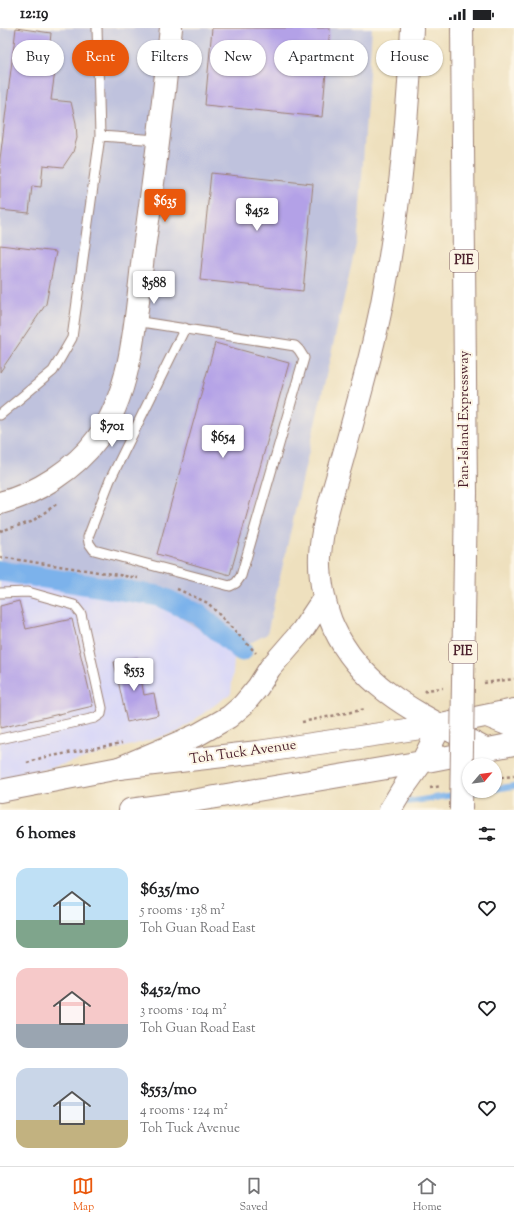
<!DOCTYPE html>
<html lang="en">
<head>
<meta charset="utf-8">
<style>
  :root { --surface:#fff; --page:#f6f6f6; --text:#202124; --muted:#757577; --line:#e0e0e0; --accent:#ea580c }
  body { margin:0; font-family:"Sorts Mill Goudy",serif; background:var(--page); color:var(--text); height:100vh; display:flex; flex-direction:column; font-size:15px; white-space:nowrap }
  * { box-sizing:border-box; margin:0 }
  p { font-size:13px; color:var(--muted) }
  .icon { flex:none; width:22px; height:22px; fill:none; stroke:currentColor; stroke-width:2; stroke-linecap:round; stroke-linejoin:round }
  .map { position:relative; height:782px; overflow:hidden }
  .panel { display:flex; flex-direction:column; background:var(--surface); flex:1 }
  .panel>* { flex:none }
  .guide { position:absolute; left:12px; top:12px; width:490px; height:36px; display:flex; gap:8px }
  .needle { width:26px; rotate:61deg }
  .fabs { position:absolute; left:462px; top:730px; display:grid; gap:8px }
  .fabs a { display:grid; place-items:center; width:40px; height:40px; border-radius:50%; background:var(--surface); box-shadow:0 1px 3px #0004; font-size:20px }
  .price { position:absolute; translate:-50% -34px; padding:0 9px; border-radius:4px; background:#fff; color:#222; font-size:13px; line-height:26px; filter:drop-shadow(0 1px 2px #0008) }
  .price::after { content:''; position:absolute; left:50%; top:24px; width:12px; height:9px; margin-left:-6px; background:inherit; clip-path:polygon(0 0,100% 0,50% 100%) }
  .price.active { background:var(--accent); color:#fff }
  ul { padding:0; list-style:none }
  li { display:flex; align-items:center; gap:12px; height:100px; padding:0 16px }
  li span { display:grid; place-items:center; flex:none; width:112px; height:80px; border-radius:12px; color:#555 }
  li>.icon { margin-inline-start:auto }
  span .icon { width:48px; height:48px; fill:#fffc; stroke-width:1 }
  li b { font-size:17px }
  h2 { display:flex; justify-content:space-between; align-items:center; height:48px; padding:0 16px; font-size:17px }
  .chip { padding:0 14px; border-radius:18px; background:var(--surface); box-shadow:0 1px 3px #0004; font-size:14px; line-height:36px }
  .chip.active { background:var(--accent); color:#fff }
  .status { display:flex; justify-content:space-between; align-items:center; height:28px; padding:0 20px; background:var(--surface); direction:ltr }
  .status svg { height:11px; fill:currentColor }
  .tabs { display:flex; justify-content:space-around; align-items:center; height:56px; border-top:1px solid var(--line); background:var(--surface); font-size:11px; color:var(--muted) }
  .tabs a { display:grid; justify-items:center; gap:2px }
  .tabs .active { color:var(--accent) }
  .map>svg:first-child { display:block }
  .built { fill:#d8d7f8 }
  .industrial { fill:#bfc2dd }
  .lines { fill:none; stroke-linecap:round; stroke-linejoin:round }
  .stream { stroke:#7cb2eb; stroke-width:6 }
  .canal { stroke:#7cb2eb; stroke-width:21 }
  .building { fill:#b3a1e7 }
  .service-casing { stroke:#9c8074; stroke-width:11 }
  .tertiary-casing { stroke:#9c8074; stroke-width:24 }
  .primary-casing { stroke:#9c8074; stroke-width:24 }
  .motorway-casing { stroke:#9c8074; stroke-width:24 }
  .path { stroke:#9c8074; stroke-width:2.5; stroke-dasharray:3 3; stroke-linecap:butt }
  .service { stroke:#fff; stroke-width:9 }
  .tertiary { stroke:#fff; stroke-width:22 }
  .primary { stroke:#fff; stroke-width:22 }
  .motorway { stroke:#fff; stroke-width:22 }
  .motorway-bridge-casing { stroke:#9c8074; stroke-width:24; stroke-linecap:butt }
  .motorway-bridge { stroke:#fff; stroke-width:22 }
  .labels { text-anchor:middle; dominant-baseline:central; stroke-width:4; stroke-linejoin:round; paint-order:stroke }
  .shield { fill:#fcf5e5; stroke:#7f5f63; stroke-width:1 }
  .shield-label { font-size:13px; font-weight:bold; fill:#4a1f2b }
  .street-label { font-size:14px; fill:#4a1f2b; stroke:#fcf5e5 }
</style>
</head>
<body>
<div class="status"><b>12:19</b><svg viewBox="0 0 49 12"><path d="M0 12V9h3v3zM5 12V6h3v6zM10 12V3h3v9zM15 12V0h3v12zM26 1h20v11H26zM47 4h2v5h-2z"/></svg></div>
<div class="map">
<svg width="514" height="782" viewBox="0 0 514 782">
  <rect width="100%" height="100%" fill="#fcf5e5"/>
  <filter id="ink" filterUnits="userSpaceOnUse"><feTurbulence type="fractalNoise" baseFrequency=".025" numOctaves="2"/><feDisplacementMap in="SourceGraphic" scale="8" xChannelSelector="R" yChannelSelector="G"/><feConvolveMatrix kernelMatrix="1 2 1 2 8 2 1 2 1" color-interpolation-filters="sRGB"/></filter>
  <filter id="wash" filterUnits="userSpaceOnUse"><feTurbulence type="fractalNoise" baseFrequency=".012" numOctaves="4" result="noise"/><feDisplacementMap in="SourceGraphic" scale="16" xChannelSelector="R" yChannelSelector="G"/><feGaussianBlur stdDeviation="0.9" result="paint"/><feColorMatrix in="noise" values="0 0 0 0 0 0 0 0 0 0 0 0 0 0 0 0 0 1.4 0 .05"/><feComposite in="paint" operator="in"/></filter>
  <g filter="url(#wash)">
    <rect width="100%" height="100%" fill="#eee0be"/>
    <!-- built -->
    <path class="built" d="M0 550 154 574 235 623 231 665 178 704 0 754Z"/>
    <!-- industrial -->
    <path class="industrial" d="M0 0H372L358 208 267 606 235 623 154 574 0 550Z"/>
    <g class="lines">
      <!-- stream -->
      <path class="stream" d="M495 761 514 758
        M408 774 480 763"/>
      <!-- canal -->
      <path class="canal" d="M0 543 159 568 198 586 242 623"/>
    </g>
    <g id="blocks">
      <!-- building -->
      <path class="building" d="M16 0 51 5 48 35 56 36 51 72 71 74 76 95 77 110 73 124 63 139 43 137 41 159 32 158 29 185 0 182V131Z
        M212 0H330L322 89 205 77Z
        M211 145 313 156 303 263 200 252Z
        M0 217 56 224 46 276 0 344Z
        M215 315 289 335 230 547 157 526Z
        M19 573 26 601 72 591 93 678 0 700V578Z
        M137 630 144 667 154 665 158 687 127 694 114 634Z"/>
    </g>
  </g>
  <g filter="url(#ink)">
    <use href="#blocks" fill-opacity="0" stroke="#9c8074" stroke-width="1"/>
    <g class="lines">
      <!-- service casing -->
      <g class="service-casing">
        <path id="service" d="M100 108 158 112
          M135 293 295 318 299 322 304 330 241 548 236 555 230 558 94 522 89 515 88 509 110 452 185 300
          M0 387 53 343 72 310 100 108 97 0
          M0 565 28 564 74 577 81 586 102 680 101 686 95 690 0 711"/>
      </g>
      <!-- tertiary casing -->
      <g class="tertiary-casing">
        <path id="tertiary" d="M0 475C36 466 75 441 97 411 133 364 136 285 143 228 154 152 163 76 171 0"/>
      </g>
      <!-- primary casing -->
      <g class="primary-casing">
        <path id="primary" d="M487 688 514 699
          M0 763 119 740 258 724 441 697 514 682
          M130 782 180 775 422 734 514 716
          M390 782 402 762 422 734 441 697"/>
      </g>
      <!-- motorway casing -->
      <g class="motorway-casing">
        <path id="motorway" d="M412 0C408 92 399 185 382 275 372 327 357 378 343 429 334 462 322 494 320 528 319 549 325 581 334 600 364 665 427 689 487 722
          M462 0 466 465
          M119 740 199 706 229 689 243 677 258 659 270 640 302 603 324 570"/>
      </g>
      <!-- path -->
      <path class="path" d="M0 503 31 494 58 475
        M0 529 138 550
        M177 561 208 575 256 625
        M484 655 514 651
        M425 664 427 662 443 660
        M302 694 366 681
        M27 735 41 730 122 715
        M495 750 514 748
        M430 760 441 758"/>
      <!-- service -->
      <use href="#service" class="service"/>
      <!-- tertiary -->
      <use href="#tertiary" class="tertiary"/>
      <!-- primary -->
      <use href="#primary" class="primary"/>
      <!-- motorway -->
      <use href="#motorway" class="motorway"/>
      <!-- motorway-bridge casing -->
      <g class="motorway-bridge-casing">
        <path id="motorway-bridge" d="M461 782 466 465"/>
      </g>
      <!-- motorway-bridge -->
      <use href="#motorway-bridge" class="motorway-bridge"/>
    </g>
  </g>
  <g class="labels">
    <!-- shield labels -->
    <g class="shield">
      <rect x="450" y="222" width="28" height="22" rx="3"/>
      <rect x="449" y="613" width="28" height="22" rx="3"/>
    </g>
    <g class="shield-label">
      <text x="464" y="233">PIE</text>
      <text x="463" y="624">PIE</text>
    </g>
    <!-- street labels -->
    <g class="street-label">
      <text transform="translate(465 391) rotate(-90)">Pan-Island Expressway</text>
      <text transform="translate(243 725) rotate(-8)">Toh Tuck Avenue</text>
    </g>
  </g>
</svg>
<div class="fabs">
<a><svg class="needle" viewBox="-14 -14 28 28"><path d="M0-13l5 13h-10z" fill="#e53935"/><path d="M0 13l5-13h-10z" fill="#757577"/></svg></a>
</div>
<b class="price active" style="left:165px;top:195px">$635</b>
<b class="price" style="left:257px;top:204px">$452</b>
<b class="price" style="left:154px;top:277px">$588</b>
<b class="price" style="left:112px;top:420px">$701</b>
<b class="price" style="left:223px;top:431px">$654</b>
<b class="price" style="left:134px;top:664px">$553</b>
<div class="guide">
<a class="chip">Buy</a>
<a class="chip active">Rent</a>
<a class="chip">Filters</a>
<a class="chip">New</a>
<a class="chip">Apartment</a>
<a class="chip">House</a>
</div>
</div>
<section class="panel">
<h2>6 homes<svg class="icon" aria-label="filters" viewBox="0 0 24 24"><path d="M4 7h16M4 17h16"/><circle cx="9" cy="7" r="2"/><circle cx="15" cy="17" r="2"/></svg></h2>
<ul>
<li><span style="background:linear-gradient(#bfe0f5 65%,#7fa58c 0)"><svg class="icon" aria-label="home" viewBox="0 0 24 24"><path d="M3 11l9-7 9 7M6 9v11h12V9"/></svg></span><div><b>$635/mo</b><p>5 rooms · 138 m²</p><p>Toh Guan Road East</p></div><svg class="icon" aria-label="heart" viewBox="0 0 24 24"><path d="M12 20l-8-8c-3-5 5-10 8-4 3-6 11-1 8 4z"/></svg></li>
<li><span style="background:linear-gradient(#f6c9c9 70%,#9aa5b1 0)"><svg class="icon" aria-label="home" viewBox="0 0 24 24"><path d="M3 11l9-7 9 7M6 9v11h12V9"/></svg></span><div><b>$452/mo</b><p>3 rooms · 104 m²</p><p>Toh Guan Road East</p></div><svg class="icon" aria-label="heart" viewBox="0 0 24 24"><path d="M12 20l-8-8c-3-5 5-10 8-4 3-6 11-1 8 4z"/></svg></li>
<li><span style="background:linear-gradient(#c9d6e8 65%,#c2b280 0)"><svg class="icon" aria-label="home" viewBox="0 0 24 24"><path d="M3 11l9-7 9 7M6 9v11h12V9"/></svg></span><div><b>$553/mo</b><p>4 rooms · 124 m²</p><p>Toh Tuck Avenue</p></div><svg class="icon" aria-label="heart" viewBox="0 0 24 24"><path d="M12 20l-8-8c-3-5 5-10 8-4 3-6 11-1 8 4z"/></svg></li>
</ul>
</section>
<nav class="tabs">
<a class="active"><svg class="icon" aria-label="map" viewBox="0 0 24 24"><path d="M3 6l6-2 6 2 6-2v14l-6 2-6-2-6 2zM9 4v14M15 6v14"/></svg>Map</a>
<a><svg class="icon" aria-label="saved" viewBox="0 0 24 24"><path d="M7 4h10v16l-5-4-5 4z"/></svg>Saved</a>
<a><svg class="icon" aria-label="home" viewBox="0 0 24 24"><path d="M3 11l9-7 9 7M6 9v11h12V9"/></svg>Home</a>
</nav>
</body>
</html>
